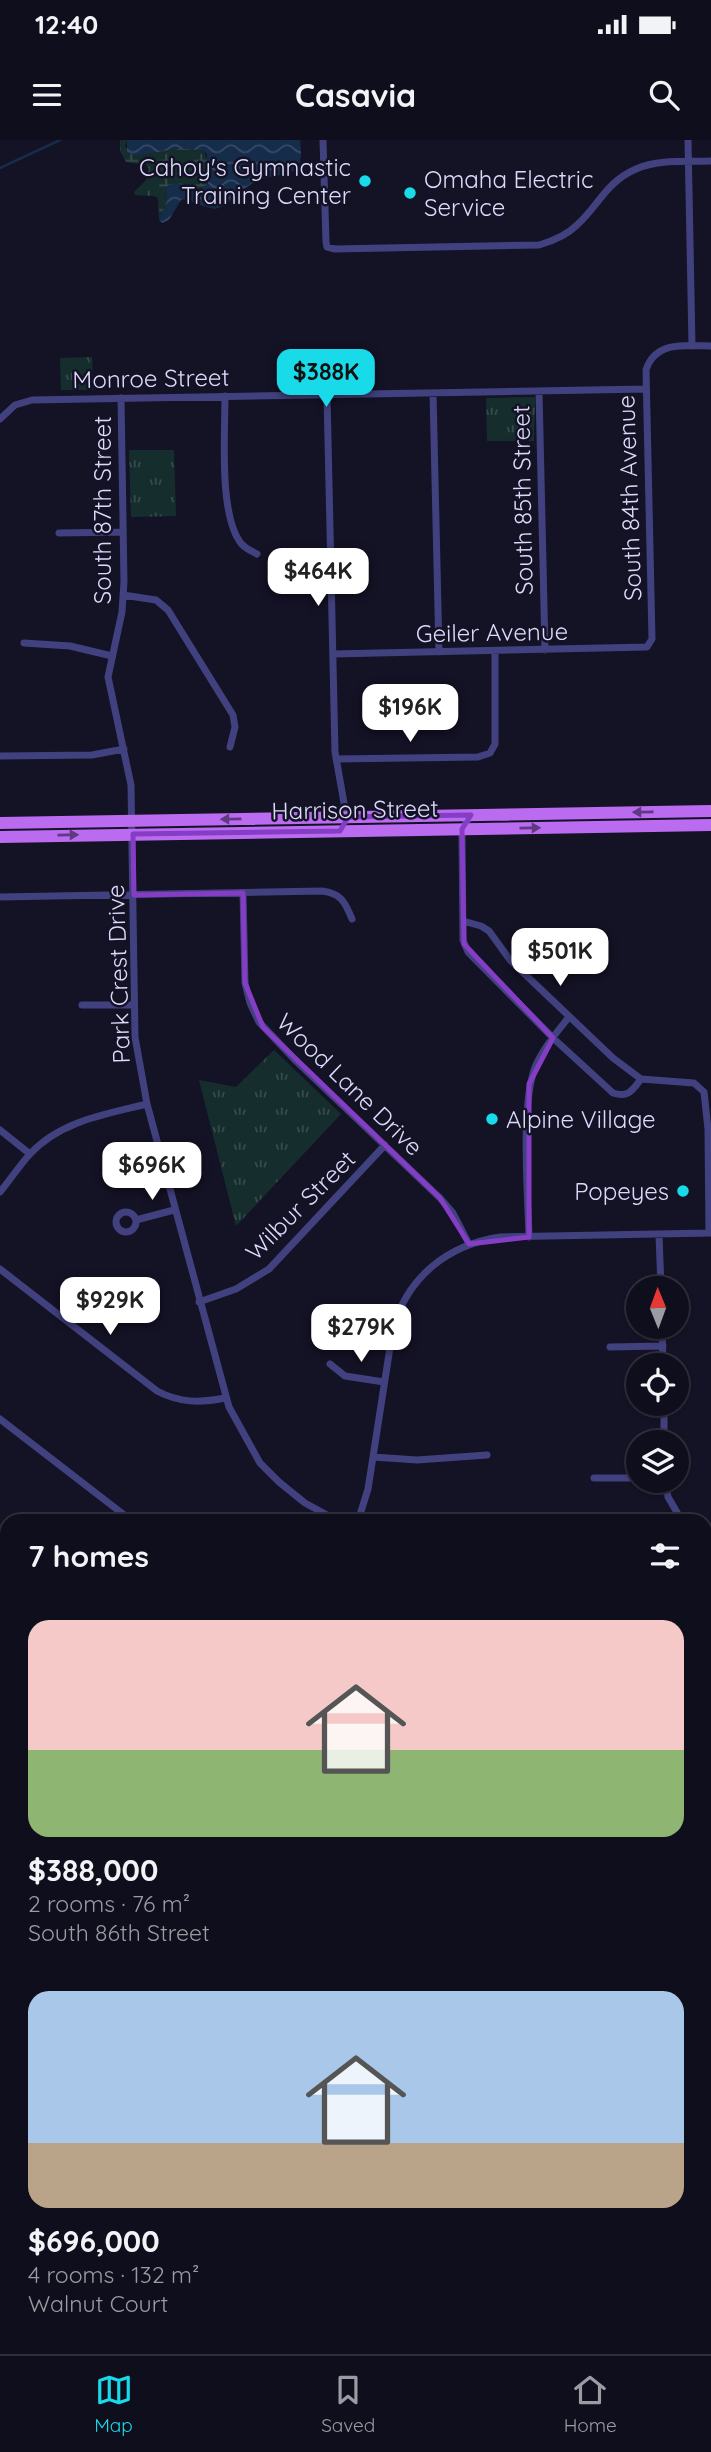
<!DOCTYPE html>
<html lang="en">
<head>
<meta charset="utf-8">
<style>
  :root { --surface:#0f0e1c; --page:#181725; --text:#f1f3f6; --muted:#9b9ca3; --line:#2f2e3b; --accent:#19dae8 }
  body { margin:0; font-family:Quicksand,sans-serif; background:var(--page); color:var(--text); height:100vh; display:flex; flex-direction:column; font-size:26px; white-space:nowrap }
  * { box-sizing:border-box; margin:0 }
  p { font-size:23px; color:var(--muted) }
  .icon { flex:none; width:38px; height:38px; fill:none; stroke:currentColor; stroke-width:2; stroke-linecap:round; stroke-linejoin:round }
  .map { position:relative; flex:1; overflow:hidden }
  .panel { position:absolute; left:0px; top:1374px; width:712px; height:842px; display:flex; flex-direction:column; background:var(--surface); border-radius:21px 21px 0 0; box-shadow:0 2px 5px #0004,0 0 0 2px var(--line) }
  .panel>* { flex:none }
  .needle { width:46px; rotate:359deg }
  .buttons { position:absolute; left:626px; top:1136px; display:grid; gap:14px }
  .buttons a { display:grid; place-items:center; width:63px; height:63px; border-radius:50%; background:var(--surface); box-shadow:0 2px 5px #0004,0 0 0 2px var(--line); font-size:35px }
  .price { position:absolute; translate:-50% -60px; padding:0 16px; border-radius:14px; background:#fff; color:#222; font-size:23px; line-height:46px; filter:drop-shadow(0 2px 4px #0008) }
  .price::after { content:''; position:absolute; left:50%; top:42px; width:21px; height:16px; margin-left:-10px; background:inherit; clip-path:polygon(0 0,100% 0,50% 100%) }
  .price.on { background:var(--accent); color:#111 }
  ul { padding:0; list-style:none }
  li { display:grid; align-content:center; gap:14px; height:371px; padding:0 28px }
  li span { display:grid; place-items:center; height:217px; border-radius:21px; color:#555 }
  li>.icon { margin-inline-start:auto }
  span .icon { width:126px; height:126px; fill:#fffc; stroke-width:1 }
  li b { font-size:30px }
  h2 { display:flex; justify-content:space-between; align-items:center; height:84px; padding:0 28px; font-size:30px }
  .status { display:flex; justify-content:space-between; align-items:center; height:49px; padding:0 35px; background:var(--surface); direction:ltr }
  .status svg { height:19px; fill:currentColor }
  header { display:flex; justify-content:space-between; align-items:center; height:91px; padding:0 28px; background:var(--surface); font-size:32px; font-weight:800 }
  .dock { display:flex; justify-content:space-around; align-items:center; height:98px; border-top:2px solid var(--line); background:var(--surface); font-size:19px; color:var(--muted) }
  .dock a { display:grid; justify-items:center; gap:4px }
  .dock .on { color:var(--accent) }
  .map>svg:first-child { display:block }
  .grass { fill:url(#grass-tufts) }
  .wetland { fill:url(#wetland-marsh) }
  .water { fill:url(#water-waves) }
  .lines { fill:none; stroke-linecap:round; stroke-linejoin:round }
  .stream { stroke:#162c4b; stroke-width:2.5 }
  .minor { stroke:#42417f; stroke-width:7 }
  .primary { stroke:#ba6bf0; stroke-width:12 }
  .oneway { fill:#5f3a80 }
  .marked { fill:none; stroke:#853dc5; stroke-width:5; stroke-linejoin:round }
  .poi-dot { fill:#19dae8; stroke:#141225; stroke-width:2.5 }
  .labels { text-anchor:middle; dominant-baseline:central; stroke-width:5; stroke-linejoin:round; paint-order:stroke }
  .poi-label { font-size:24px; fill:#dcd9fb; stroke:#141225; text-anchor:end }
  .street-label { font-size:24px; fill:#dcd9fb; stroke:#141225 }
</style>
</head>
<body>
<div class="status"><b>12:40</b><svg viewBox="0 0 49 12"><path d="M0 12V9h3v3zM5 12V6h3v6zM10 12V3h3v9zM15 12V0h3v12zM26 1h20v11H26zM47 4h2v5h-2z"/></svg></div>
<header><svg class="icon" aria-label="menu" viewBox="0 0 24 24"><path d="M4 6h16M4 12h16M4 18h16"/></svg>Casavia<svg class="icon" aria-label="search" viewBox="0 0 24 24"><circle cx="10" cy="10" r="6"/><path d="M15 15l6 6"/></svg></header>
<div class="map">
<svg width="711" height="2214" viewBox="0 0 711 2214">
  <defs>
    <pattern id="grass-tufts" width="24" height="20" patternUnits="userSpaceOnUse" patternTransform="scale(1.75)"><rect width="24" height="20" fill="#152e2d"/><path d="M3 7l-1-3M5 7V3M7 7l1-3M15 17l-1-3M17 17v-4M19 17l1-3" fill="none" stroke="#364c4c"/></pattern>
    <pattern id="wetland-marsh" width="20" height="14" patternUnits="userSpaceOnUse" patternTransform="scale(1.75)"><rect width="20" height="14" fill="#152e2d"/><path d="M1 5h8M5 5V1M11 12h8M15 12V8" fill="none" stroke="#364c4c"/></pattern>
    <pattern id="water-waves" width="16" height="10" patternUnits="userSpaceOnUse" patternTransform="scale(1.75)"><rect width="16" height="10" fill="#162c4b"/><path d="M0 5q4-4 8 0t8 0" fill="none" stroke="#374a66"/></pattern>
  </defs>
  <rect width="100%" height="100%" fill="#141225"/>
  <!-- grass -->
  <path class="grass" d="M92 217 93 250H61L60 218Z
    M535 257 534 301H487L486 258Z
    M129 310H174L176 376 131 377Z
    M274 910 341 974 236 1086 199 940 236 947Z
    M705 1524H711V1643H705Z"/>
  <!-- wetland -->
  <path class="wetland" d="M120 0H127L125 7 142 15 181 8 204 11 207 19 208 44 197 51 187 47 166 49 167 61 159 80 158 58 154 56 135 55 134 52 146 40 149 29 146 25 126 22 120 11Z"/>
  <!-- water -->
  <path class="water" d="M127 0H300C306 44 284 29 257 41 243 47 234 60 221 67L215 69 203 66 186 59 181 60 169 80 162 83 159 80 167 61 166 49 168 45 180 43 197 51 208 44 207 14 204 11 181 8 136 16 127 12Z"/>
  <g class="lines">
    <!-- stream -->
    <path class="stream" d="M0 28 60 0
      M705 1527 711 1526"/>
    <!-- minor -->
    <path class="minor" d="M323 0 326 102 327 107 335 109 539 105C553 101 567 95 577 85 599 65 606 42 636 29 659 19 686 22 711 21
      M688 0 692 206
      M539 251 545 510
      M433 253 439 512
      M327 255 335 612 347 680
      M225 256C225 293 219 373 240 402 244 408 251 411 257 414
      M121 258 124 442 122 472 108 537 131 645 135 897 147 964 229 1267 260 1323 279 1342 305 1363 338 1381
      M0 279 15 265 32 260 645 249
      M59 393 123 392
      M123 455 156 460 168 470 233 575 235 587 230 607
      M24 503 70 506 112 516
      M333 514 647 507 652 499 646 230C655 201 686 205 711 206
      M0 616 92 615 124 609
      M336 619 478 617 490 613 495 604V511
      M471 675 462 689V696L463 800 468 812 553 898 613 953C628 958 632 951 641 939
      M243 753 245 843 250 863 259 882 296 921 440 1058 453 1073 469 1104
      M0 757 322 751C341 753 345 762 352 779
      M463 781 481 786 489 791 510 820 613 918 641 939 694 943 704 952 708 989 709 1093
      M82 865H134
      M0 990 30 1014
      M0 1052C10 1040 19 1026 30 1014 60 981 106 974 147 964
      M116 1082a10 10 0 1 1 20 0a10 10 0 1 1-20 0Z
      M136 1080 174 1070
      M659 1095 661 1148
      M529 1097C528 1054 520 962 536 925 544 907 557 892 569 877
      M0 1129 157 1251C180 1263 200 1263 225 1258
      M199 1162 236 1149 269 1129 385 1005
      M662 1186 663 1225
      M610 1207 663 1206
      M330 1224 345 1236 384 1242
      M664 1264V1302
      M0 1279 132 1381
      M373 1317 417 1320 487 1315
      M594 1338H639
      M665 1340 668 1357 682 1381
      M358 1381 368 1349 393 1188C408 1137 447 1105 500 1097L711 1093
      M0 1500 7 1496
      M0 1506 7 1517
      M0 1717H7
      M0 1950H7
      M0 2091 7 2090
      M705 2127 711 2126
      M705 2141H711
      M0 2152H7
      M22 2208V2214
      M82 2208V2214
      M126 2214 128 2208
      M324 2214 325 2208"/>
    <!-- primary -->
    <path class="primary" d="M0 683 711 671
      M0 697 711 685"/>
  </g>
  <!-- one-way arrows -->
  <defs><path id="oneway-solid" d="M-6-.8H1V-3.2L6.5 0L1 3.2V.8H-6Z" transform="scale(1.75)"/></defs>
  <g class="oneway">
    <use href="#oneway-solid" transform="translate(643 672) rotate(179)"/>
    <use href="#oneway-solid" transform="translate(231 679) rotate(179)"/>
    <use href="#oneway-solid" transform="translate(530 688) rotate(-1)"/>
    <use href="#oneway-solid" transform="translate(68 695) rotate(-1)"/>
  </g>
  <!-- marked area -->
  <path class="marked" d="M471 675 462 689 464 804 553 898 529 944V1097L469 1104 440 1058 263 887 245 843 243 753 134 755 133 694 340 691 348 677Z"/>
  <!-- markers -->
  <g class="poi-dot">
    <circle cx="365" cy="41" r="7"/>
    <circle cx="410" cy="53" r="7"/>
    <circle cx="492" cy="979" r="7"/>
    <circle cx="683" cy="1051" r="7"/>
  </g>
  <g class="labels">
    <!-- poi labels -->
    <g class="poi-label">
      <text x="351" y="27">Cahoy's Gymnastic<tspan x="351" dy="28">Training Center</tspan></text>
      <text x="424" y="39" text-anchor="start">Omaha Electric<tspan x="424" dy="28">Service</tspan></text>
      <text x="506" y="979" text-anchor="start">Alpine Village</text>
      <text x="669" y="1051">Popeyes</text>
    </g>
    <!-- street labels -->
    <g class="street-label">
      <text transform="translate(151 238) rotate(-1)">Monroe Street</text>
      <text transform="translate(629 358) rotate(-92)">South 84th Avenue</text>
      <text transform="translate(522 360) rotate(-91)">South 85th Street</text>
      <text transform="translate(102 370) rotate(-90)">South 87th Street</text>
      <text transform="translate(492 492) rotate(-1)">Geiler Avenue</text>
      <text transform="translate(355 669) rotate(-1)">Harrison Street</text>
      <text transform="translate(118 834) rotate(-92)">Park Crest Drive</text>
      <text transform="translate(350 944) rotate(44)">Wood Lane Drive</text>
      <text transform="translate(300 1065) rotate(-45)">Wilbur Street</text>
    </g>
  </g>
</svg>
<div class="buttons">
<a><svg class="needle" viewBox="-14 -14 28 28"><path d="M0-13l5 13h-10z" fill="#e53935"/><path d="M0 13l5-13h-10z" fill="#9b9ca3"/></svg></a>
<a><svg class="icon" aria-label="locate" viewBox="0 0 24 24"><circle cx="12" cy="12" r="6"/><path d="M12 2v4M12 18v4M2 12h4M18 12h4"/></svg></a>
<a><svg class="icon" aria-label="layers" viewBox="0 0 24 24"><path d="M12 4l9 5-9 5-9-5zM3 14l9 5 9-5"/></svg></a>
</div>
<b class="price on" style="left:326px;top:269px">$388K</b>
<b class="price" style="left:318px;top:468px">$464K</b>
<b class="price" style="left:410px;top:604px">$196K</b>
<b class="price" style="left:560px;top:848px">$501K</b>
<b class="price" style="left:152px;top:1062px">$696K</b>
<b class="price" style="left:110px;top:1197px">$929K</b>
<b class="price" style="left:361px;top:1224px">$279K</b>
<section class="panel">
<h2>7 homes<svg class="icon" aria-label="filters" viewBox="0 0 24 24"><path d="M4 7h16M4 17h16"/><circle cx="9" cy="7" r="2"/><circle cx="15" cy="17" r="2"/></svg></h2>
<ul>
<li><span style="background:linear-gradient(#f6c9c9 60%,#8fb573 0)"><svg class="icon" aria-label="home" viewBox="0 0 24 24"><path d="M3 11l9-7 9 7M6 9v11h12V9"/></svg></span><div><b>$388,000</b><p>2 rooms · 76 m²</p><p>South 86th Street</p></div></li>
<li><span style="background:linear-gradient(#a9c7e8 70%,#b9a48a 0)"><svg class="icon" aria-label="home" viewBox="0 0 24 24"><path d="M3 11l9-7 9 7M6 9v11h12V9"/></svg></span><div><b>$696,000</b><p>4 rooms · 132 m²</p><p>Walnut Court</p></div></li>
</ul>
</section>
</div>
<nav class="dock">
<a class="on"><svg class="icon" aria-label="map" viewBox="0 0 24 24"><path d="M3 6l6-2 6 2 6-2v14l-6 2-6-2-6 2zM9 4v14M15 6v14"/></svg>Map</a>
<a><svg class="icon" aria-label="saved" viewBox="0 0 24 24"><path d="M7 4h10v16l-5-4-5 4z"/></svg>Saved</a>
<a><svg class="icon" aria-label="home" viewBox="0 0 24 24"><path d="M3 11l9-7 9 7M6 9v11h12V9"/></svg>Home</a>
</nav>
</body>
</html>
